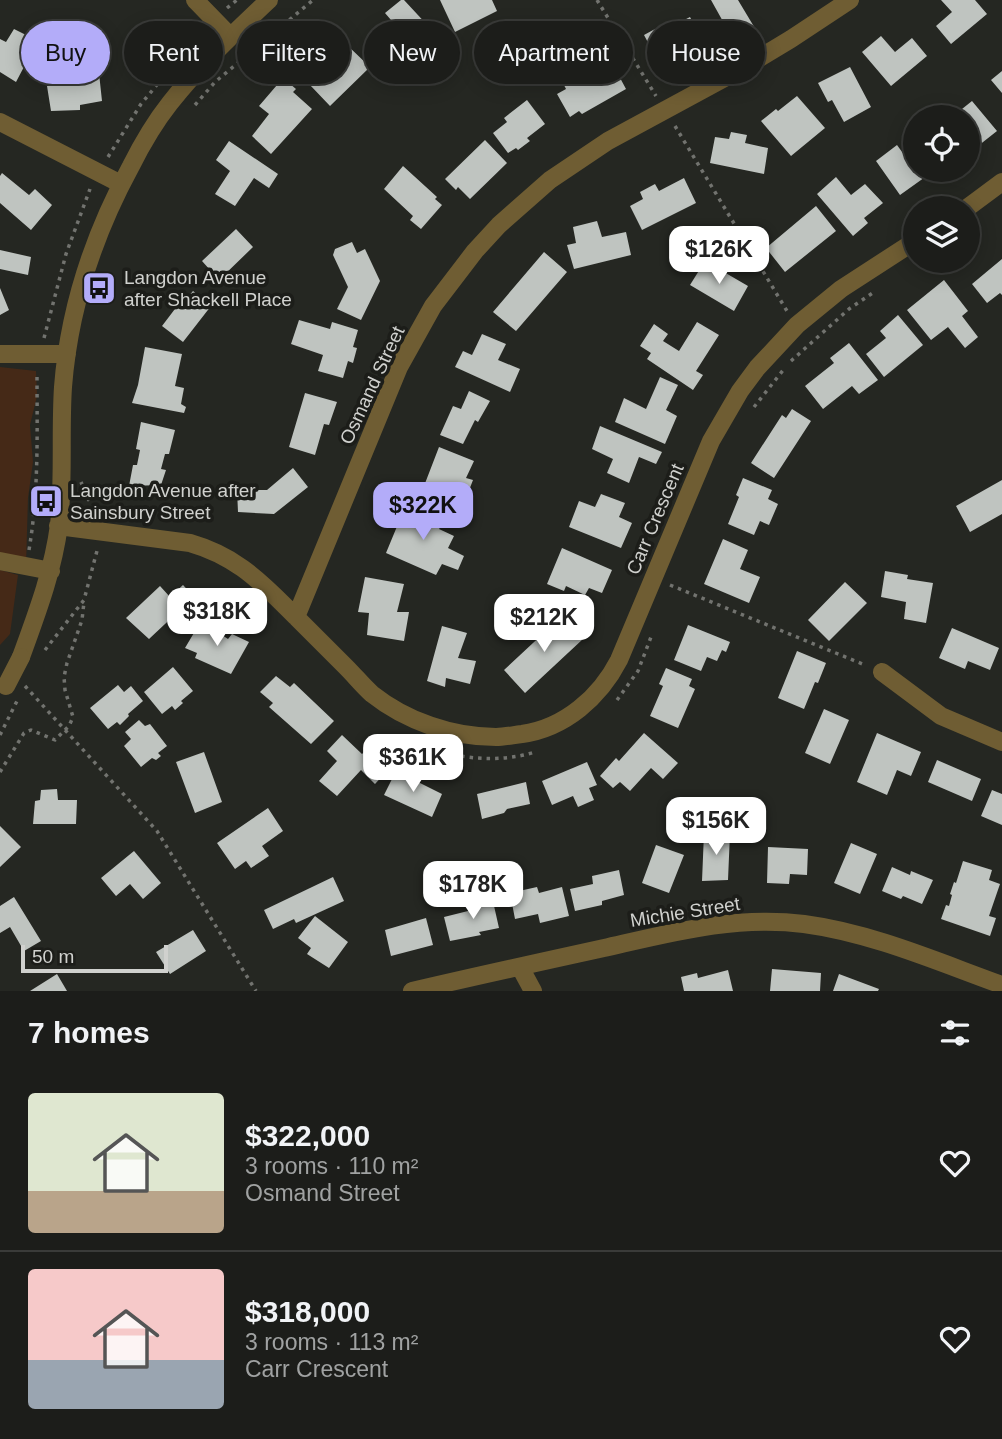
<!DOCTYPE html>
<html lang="en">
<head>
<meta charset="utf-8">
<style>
  :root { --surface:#1c1d1a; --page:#292a27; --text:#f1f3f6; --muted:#a0a2a2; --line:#3a3b39; --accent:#b3acf9 }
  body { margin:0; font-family:Helvetica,sans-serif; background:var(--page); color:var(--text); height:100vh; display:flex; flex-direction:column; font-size:26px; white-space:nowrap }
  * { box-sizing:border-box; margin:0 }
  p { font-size:23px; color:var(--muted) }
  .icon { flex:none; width:38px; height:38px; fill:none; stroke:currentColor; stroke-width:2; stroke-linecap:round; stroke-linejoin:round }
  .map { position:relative; height:991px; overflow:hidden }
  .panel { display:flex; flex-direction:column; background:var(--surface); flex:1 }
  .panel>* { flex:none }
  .guide { position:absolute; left:21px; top:21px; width:961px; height:63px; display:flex; gap:14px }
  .fabs { position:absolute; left:903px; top:105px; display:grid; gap:14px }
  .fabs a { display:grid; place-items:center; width:77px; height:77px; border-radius:50%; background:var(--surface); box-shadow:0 4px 18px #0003,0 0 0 2px var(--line); font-size:35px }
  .scale { position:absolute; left:21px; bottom:18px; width:147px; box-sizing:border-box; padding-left:7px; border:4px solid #d0d1ce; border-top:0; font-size:19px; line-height:24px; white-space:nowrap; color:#d0d1ce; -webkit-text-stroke:5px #1c1d19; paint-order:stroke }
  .price { position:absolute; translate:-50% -60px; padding:0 16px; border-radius:14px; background:#fff; color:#222; font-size:23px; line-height:46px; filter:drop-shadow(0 2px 4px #0008) }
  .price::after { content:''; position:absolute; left:50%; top:42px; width:21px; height:16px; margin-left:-10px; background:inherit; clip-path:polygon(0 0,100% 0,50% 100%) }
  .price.on { background:var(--accent); color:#111 }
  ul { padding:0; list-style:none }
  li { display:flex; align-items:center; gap:21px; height:175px; padding:0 28px }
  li+li { border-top:2px solid var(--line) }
  li span { display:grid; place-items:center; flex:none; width:196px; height:140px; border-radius:7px; color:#555 }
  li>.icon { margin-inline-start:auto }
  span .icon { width:84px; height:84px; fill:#fffc; stroke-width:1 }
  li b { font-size:30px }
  h2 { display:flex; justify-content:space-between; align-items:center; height:84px; padding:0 28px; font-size:30px }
  .pill { padding:0 24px; border-radius:32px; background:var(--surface); box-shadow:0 4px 18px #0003,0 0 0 2px var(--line); font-size:24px; line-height:63px }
  .pill.on { background:var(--accent); color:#111 }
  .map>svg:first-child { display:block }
  .green { fill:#452917 }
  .building { fill:#bfc4c0 }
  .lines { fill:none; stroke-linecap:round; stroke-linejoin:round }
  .path { stroke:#72736f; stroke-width:3.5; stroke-dasharray:3.5 5; stroke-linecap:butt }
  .minor { stroke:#6f5d33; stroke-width:18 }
  .minor-bridge { stroke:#6f5d33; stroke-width:18 }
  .labels { text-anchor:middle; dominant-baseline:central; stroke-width:7; stroke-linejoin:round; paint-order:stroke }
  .poi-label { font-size:19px; fill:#d0d1ce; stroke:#1c1d19; text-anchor:start }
  .street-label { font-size:19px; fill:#d0d1ce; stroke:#1c1d19 }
</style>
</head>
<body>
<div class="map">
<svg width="1002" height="991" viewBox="0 0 1002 991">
  <rect width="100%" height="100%" fill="#252722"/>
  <!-- green -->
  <path class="green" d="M0 367 36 371 37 396 30 425 33 462 28 498 26 566 0 561Z
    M0 570 18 575 10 634 0 645Z"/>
  <!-- building -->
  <path class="building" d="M401 0H404L430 28 394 62 377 45 397 27 385 13Z
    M440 0H492L497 11 455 32Z
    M711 0H738L756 30 735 43Z
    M941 0H975L987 14 951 44 936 26 952 12Z
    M690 17 705 46 662 69 644 35 655 29 659 37 665 34 663 31Z
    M14 29 30 37 36 44 16 82 0 72V39L6 42Z
    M881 36 895 52 912 38 927 56 891 86 862 52Z
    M603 40 613 60 611 61 626 89 582 114 579 111 570 117 557 94 566 89 564 85 592 69 582 52Z
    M347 45 370 67 330 106 310 85 322 73 320 72Z
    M850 67 871 107 844 122 832 100 828 102 818 83Z
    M1002 71V93L991 80Z
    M99 73 102 101 80 105V110L51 111 47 86 72 84 71 79Z
    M283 78 296 89 293 92 312 109 271 154 252 136 269 114 259 106Z
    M797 96 825 128 791 156 761 121 776 109 778 111Z
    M527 100 545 124 527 138 530 141 518 150 516 148 508 153 493 133 507 122 504 118Z
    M972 101 997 131 978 146 971 138 968 141V117H952Z
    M731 132 747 135 745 143 768 148 764 174 710 163 715 137 729 139Z
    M485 140 507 163 470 199 458 187 456 190 445 179Z
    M229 141 278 174 269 188 254 178 235 206 215 194 230 171 216 160Z
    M897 145 905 156 915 148V170H935L900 195 876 161Z
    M403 166 437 197 435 199 442 205 421 229 410 220 413 216 384 189Z
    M2 173 29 195 35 189 52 205 31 230 0 203V176Z
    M836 177 851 195 865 184 883 203 864 218 868 223 853 236 817 194Z
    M684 178 696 203 642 230 630 206 643 199 640 192 655 184 659 191Z
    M816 206 836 231 785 272 766 248Z
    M597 221 602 237 626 232 631 255 574 269 567 245 576 243 573 227Z
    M236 229 253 247 219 280 202 261Z
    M352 242 357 253 365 249 380 281 361 320 337 309 348 287 333 255 335 249Z
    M0 250 31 257 28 275 0 269Z
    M544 252 567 272 516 331 493 312Z
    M1002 259V295L1000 293 987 303 972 284Z
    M705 261 748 286 734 311 690 285Z
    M944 280 968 311 962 316 978 337 965 348 948 327 931 340 907 310Z
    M0 288 9 310 0 315Z
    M193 291 211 306 183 342 162 326 181 301 184 302Z
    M898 315 923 345 884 377 866 354 886 338 880 331Z
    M299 320 330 329 332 322 358 330 353 347 357 348 353 363 348 361 343 378 318 371 323 355 291 344Z
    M697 322 719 335 696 371 703 375 693 390 647 359 651 353 640 346 654 324 668 334 663 341 679 351Z
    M482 334 506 344 498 360 520 369 510 392 455 367 463 351 472 355Z
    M849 343 878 380 859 394 852 386 823 409 805 386 834 363 830 358Z
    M145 347 182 354 175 386 184 388 181 404 186 407 184 413 132 403 138 385Z
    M660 377 678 385 666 410 677 416 665 444 615 422 624 398 646 409Z
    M469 391 490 401 478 422 475 420 463 444 440 435 453 406 461 409Z
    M305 393 337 402 329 425 324 424 315 455 289 447Z
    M792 409 811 421 774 478 751 463 782 415 786 418Z
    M141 422 175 430 169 454H165L161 469 166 470 161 485 129 486 133 465H137L140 450 136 449Z
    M600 426 662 452 656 464 639 457 629 483 607 473 613 459 592 449Z
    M439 447 474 461 466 478 473 480 468 493 453 487 450 496 424 486Z
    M293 468 308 487 274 514 238 512 237 490H267Z
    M743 478 772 490 768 499 778 504 769 525 760 521 754 535 728 524 739 497 736 495Z
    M1002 480V514L970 532 956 506Z
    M601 494 625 503 619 517 632 523 621 548 569 527 579 501 595 507Z
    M402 505 440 522 441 526 439 529 454 536 448 548 464 556 458 570 442 564 436 575 386 553 398 524 394 522Z
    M723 539 748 550 740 569 760 577 749 603 704 584Z
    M562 548 612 570 602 593 589 588 585 595 566 586 564 591 547 584Z
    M885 571 908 575 907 579 933 583 926 623 904 619 906 602 881 597Z
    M365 577 404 584 397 612H409L404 641 367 635 369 613 358 612Z
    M845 582 867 603 829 641 808 620Z
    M183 585 197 600 183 612 181 609 149 639 126 618 160 586 170 597Z
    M562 616 583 639 525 693 504 670Z
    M201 621 228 639 232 634 249 642 231 674 195 658 197 653 185 648Z
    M688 625 730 642 726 652 722 650 717 661 707 657 701 671 674 660Z
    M442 626 467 633 458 658 476 661 470 684 446 678 445 687 427 681Z
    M952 628 999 648 990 670 968 661 965 669 939 658Z
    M797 651 826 663 818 683 815 682 804 709 778 698Z
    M173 667 193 691 181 701 183 703 175 710 172 706 162 714 144 692Z
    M666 668 692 679 689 686 695 689 678 728 650 716 663 686 659 684Z
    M276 676 290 687 294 683 334 721 311 744 269 707 273 703 260 692Z
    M118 685 124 692 131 686 143 701 128 714 129 716 120 725 117 722 108 729 90 708Z
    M824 709 849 720 830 764 805 753Z
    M139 720 145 726 150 724 167 746 158 753 161 756 156 760 152 758 141 767 124 746 131 739 125 732Z
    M644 733 678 763 663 779 651 768 630 791 620 782 613 788 600 776 616 758 619 761Z
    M877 733 921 752 911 776 897 770 887 795 857 782Z
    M342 735 362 754 365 751 387 771 375 784 361 770 337 796 319 781 337 761 327 751Z
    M204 752 222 802 195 813 176 762Z
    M937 760 981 779 972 801 928 782Z
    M587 762 597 785 589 788 594 800 578 807 573 796 552 805 542 781Z
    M396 771 442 794 432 817 384 795Z
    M526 782 530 804 507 809 504 813 482 819 477 794Z
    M57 789 58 800H77L76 824H33L35 801 40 800 41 790Z
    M992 790 1002 794V825L981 816Z
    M268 808 283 831 262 846 269 856 251 868 246 861 235 869 217 843Z
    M0 826 21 847 0 867Z
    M704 833H730L728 880 702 881Z
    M851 843 877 854 860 894 834 883Z
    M656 845 684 855 669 893 642 883Z
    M768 847 808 849 807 875 790 874 789 884 767 883Z
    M134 851 161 883 143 899 130 884 116 896 101 878Z
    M963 861 992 870 989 880 1000 884 989 916 996 918 990 936 941 919 946 905 949 906 952 895 950 894 954 882 956 883Z
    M892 867 910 875 911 871 933 880 922 904 903 896 901 899 882 891Z
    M619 870 624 895 602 901V905L575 911 570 889 593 884 592 876Z
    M333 877 344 901 296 923 294 919 273 929 264 910Z
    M537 887 539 893 562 887 569 916 540 923 538 914 515 919 510 893Z
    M14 897 41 941 24 951 10 927 0 933V906Z
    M492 897 499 928 479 932 481 935 450 941 444 917 472 910 470 903Z
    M315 916 348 942 329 968 307 954 311 948 298 938Z
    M426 918 433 945 391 956 385 930Z
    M193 930 206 951 170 974 156 952Z
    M772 969 821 973 820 991H770Z
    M728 970 733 991H684L681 977 697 973 698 978Z
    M57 974 67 991H30Z
    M839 974 879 989 878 991H833Z"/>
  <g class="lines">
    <!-- path -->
    <path class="path" d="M597 0 656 96
      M227 8 237 0
      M195 105 215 82 313 0
      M675 126 787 311
      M108 157 141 104 201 32
      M44 338 66 254 90 189
      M791 361 849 309 874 292
      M754 407 784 369
      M81 482 88 499 100 514
      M29 550C39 491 37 432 37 373
      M670 585 865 665
      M45 650 84 600 98 547
      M25 686 157 831 256 991
      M617 700 638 671 651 637
      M0 735 17 701
      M413 740C448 759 497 764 535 752
      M0 772 24 733 31 730 55 740 69 726 73 717 65 690 64 677 67 663 82 620 84 602"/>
    <!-- minor -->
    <path class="minor" d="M195 0 230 36
      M0 122 121 184
      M967 208 1002 182
      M0 354H67
      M58 526 190 543C232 555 256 577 286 607 306 627 326 647 346 667 355 676 363 686 372 694 406 721 452 737 496 737 504 737 513 735 522 734 565 728 600 697 619 660L711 441 740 391 757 368 797 325 841 289 915 241
      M0 561 51 571
      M296 617 399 367 433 306 475 251 499 225 550 180 608 141 741 69 791 39 850 0
      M21 657C37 613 53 571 59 525 64 479 60 433 63 387 69 309 94 234 131 166 142 144 155 122 170 103 200 65 234 33 269 0
      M882 672 941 716 1002 742
      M520 967 533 991
      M412 991C476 976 540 962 604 948 670 933 736 915 804 924 872 933 938 962 1002 985"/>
    <!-- minor-bridge -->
    <path class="minor-bridge" d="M6 686 21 657"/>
  </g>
  <!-- icons -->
  <defs>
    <g id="bus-square" transform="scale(1.75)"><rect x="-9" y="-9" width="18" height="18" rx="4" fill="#b3acf9" stroke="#1c1d19"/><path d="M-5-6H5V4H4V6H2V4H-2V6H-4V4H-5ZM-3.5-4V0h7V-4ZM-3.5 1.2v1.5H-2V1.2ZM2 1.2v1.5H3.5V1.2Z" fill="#111"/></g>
  </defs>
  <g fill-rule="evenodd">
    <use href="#bus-square" x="99" y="288"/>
    <use href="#bus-square" x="46" y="501"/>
  </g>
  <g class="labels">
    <!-- poi labels -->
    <g class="poi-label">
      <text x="124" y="277">Langdon Avenue<tspan x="124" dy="22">after Shackell Place</tspan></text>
      <text x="70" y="490">Langdon Avenue after<tspan x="70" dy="22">Sainsbury Street</tspan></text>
    </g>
    <!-- street labels -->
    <g class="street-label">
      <text transform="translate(372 385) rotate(-65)">Osmand Street</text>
      <text transform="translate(655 519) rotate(-67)">Carr Crescent</text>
      <text transform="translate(685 912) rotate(-9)">Michie Street</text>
    </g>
  </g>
</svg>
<div class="fabs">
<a><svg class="icon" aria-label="locate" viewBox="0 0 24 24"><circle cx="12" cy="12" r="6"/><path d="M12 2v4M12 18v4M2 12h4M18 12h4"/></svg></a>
<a><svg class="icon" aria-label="layers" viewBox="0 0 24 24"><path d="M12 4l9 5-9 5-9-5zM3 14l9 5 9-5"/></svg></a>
</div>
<div class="scale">50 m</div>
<b class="price" style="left:719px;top:286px">$126K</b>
<b class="price on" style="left:423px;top:542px">$322K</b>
<b class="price" style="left:217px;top:648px">$318K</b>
<b class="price" style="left:544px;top:654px">$212K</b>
<b class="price" style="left:413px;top:794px">$361K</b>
<b class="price" style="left:716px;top:857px">$156K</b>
<b class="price" style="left:473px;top:921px">$178K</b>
<div class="guide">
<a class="pill on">Buy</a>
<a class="pill">Rent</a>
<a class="pill">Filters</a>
<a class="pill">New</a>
<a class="pill">Apartment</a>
<a class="pill">House</a>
</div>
</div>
<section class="panel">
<h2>7 homes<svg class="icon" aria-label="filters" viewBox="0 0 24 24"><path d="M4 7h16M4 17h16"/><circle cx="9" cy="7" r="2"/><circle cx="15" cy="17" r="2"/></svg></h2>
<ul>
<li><span style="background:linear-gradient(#dfe7d0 70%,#b9a48a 0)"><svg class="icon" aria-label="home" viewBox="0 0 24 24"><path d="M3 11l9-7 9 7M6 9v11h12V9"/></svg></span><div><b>$322,000</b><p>3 rooms · 110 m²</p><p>Osmand Street</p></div><svg class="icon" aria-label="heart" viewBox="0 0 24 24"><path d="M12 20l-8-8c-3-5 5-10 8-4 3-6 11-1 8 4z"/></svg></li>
<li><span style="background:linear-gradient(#f6c9c9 65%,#9aa5b1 0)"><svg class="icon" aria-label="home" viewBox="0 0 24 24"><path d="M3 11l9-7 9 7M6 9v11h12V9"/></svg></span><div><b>$318,000</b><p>3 rooms · 113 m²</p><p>Carr Crescent</p></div><svg class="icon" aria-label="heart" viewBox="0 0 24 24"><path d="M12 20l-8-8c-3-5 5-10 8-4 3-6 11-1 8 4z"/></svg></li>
</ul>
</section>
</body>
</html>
